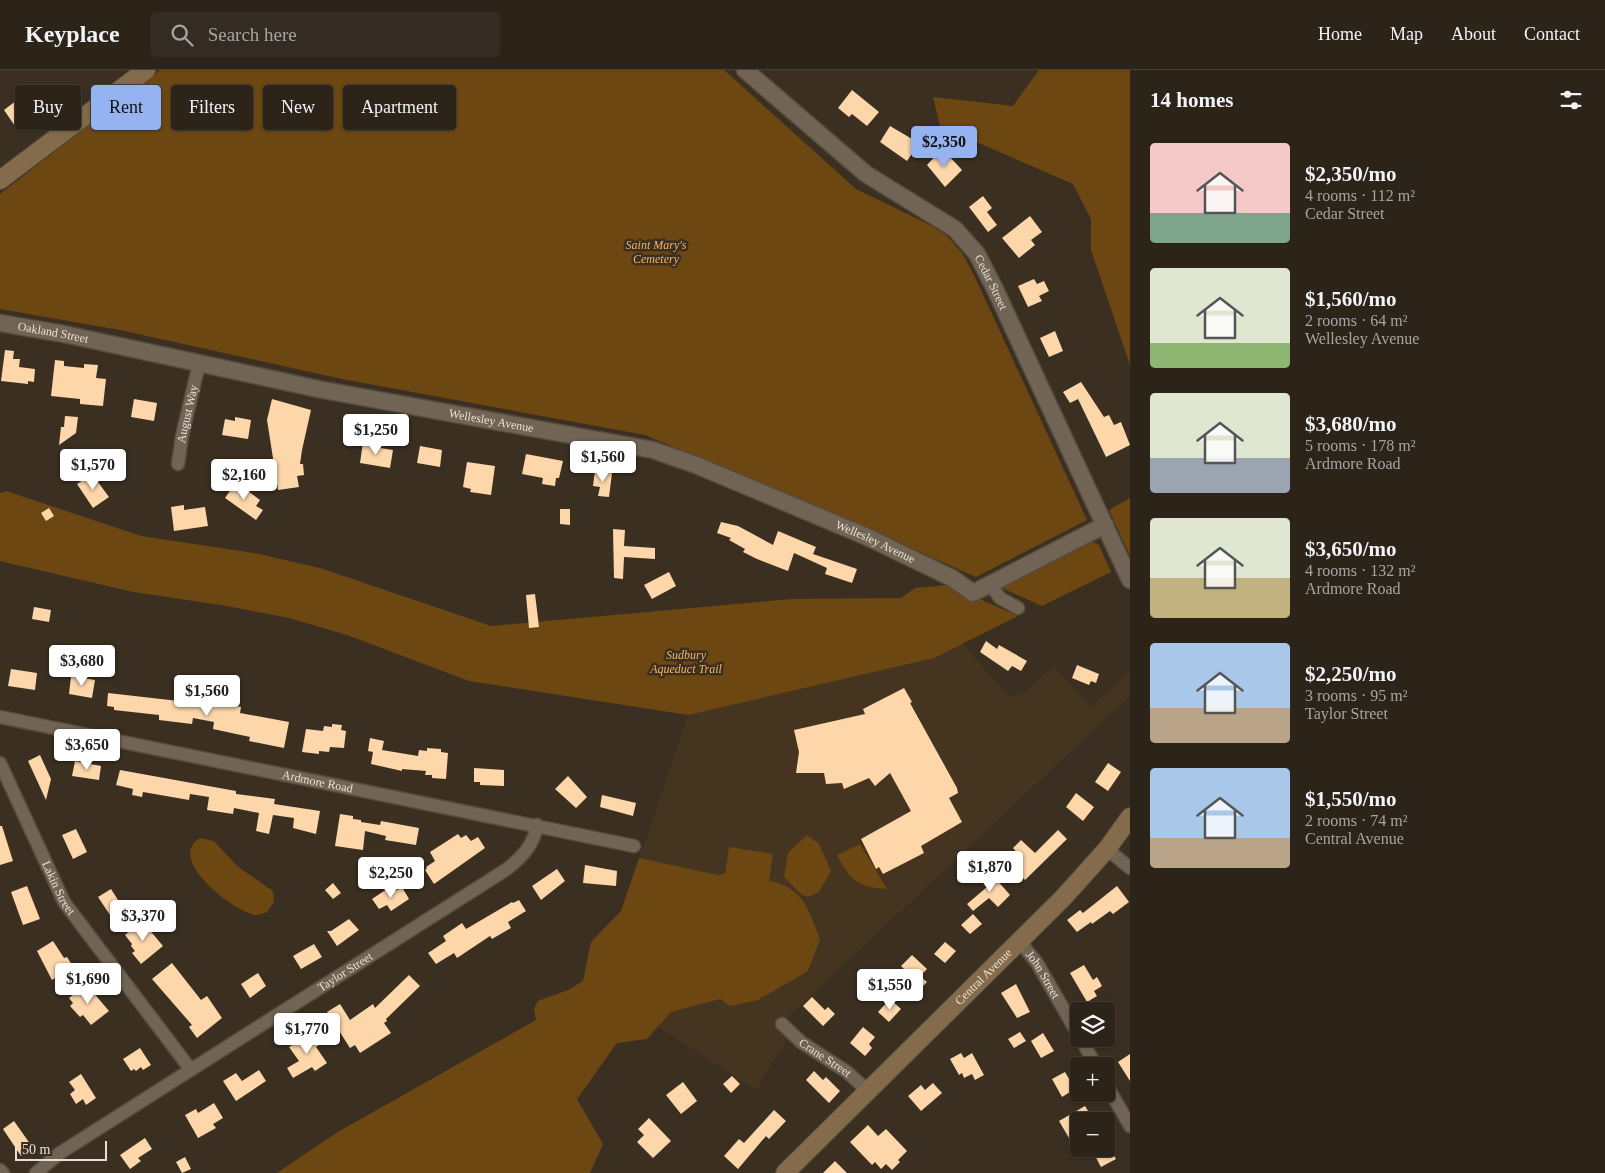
<!DOCTYPE html>
<html lang="en">
<head>
<meta charset="utf-8">
<style>
  :root { --surface:#2c2319; --page:#342b22; --text:#f1f3f6; --muted:#a6a4a2; --line:#484038; --accent:#95b2f1 }
  body { margin:0; font-family:Georgia,serif; background:var(--page); color:var(--text); height:100vh; display:flex; flex-direction:column; font-size:19px; white-space:nowrap }
  * { box-sizing:border-box; margin:0 }
  p { font-size:16px; color:var(--muted) }
  .icon { flex:none; width:28px; height:28px; fill:none; stroke:currentColor; stroke-width:2; stroke-linecap:round; stroke-linejoin:round }
  .map { position:relative; flex:1; overflow:hidden }
  .drawer { display:flex; flex-direction:column; background:var(--surface); width:475px }
  .drawer>* { flex:none }
  .guide { position:absolute; left:15px; top:15px; width:475px; height:45px; display:flex; gap:10px }
  .controls { position:absolute; left:1070px; top:932px; display:grid; gap:10px }
  .controls a { display:grid; place-items:center; width:45px; height:45px; border-radius:5px; background:var(--surface); box-shadow:0 1px 4px #0004,0 0 0 1px var(--line); font-size:25px }
  .scale { position:absolute; left:15px; bottom:12px; width:92px; box-sizing:border-box; padding-left:5px; border:2px solid #e8e0d7; border-top:0; font-size:14px; line-height:18px; white-space:nowrap; color:#e8e0d7; -webkit-text-stroke:4px #3b2f21; paint-order:stroke }
  .price { position:absolute; translate:-50% -42px; padding:0 11px; border-radius:5px; background:#fff; color:#222; font-size:16px; line-height:32px; filter:drop-shadow(0 1px 2px #0008) }
  .price::after { content:''; position:absolute; left:50%; top:30px; width:15px; height:11px; margin-left:-8px; background:inherit; clip-path:polygon(0 0,100% 0,50% 100%) }
  .price.current { background:var(--accent); color:#111 }
  ul { padding:0; list-style:none }
  li { display:flex; align-items:center; gap:15px; height:125px; padding:0 20px }
  li span { display:grid; place-items:center; flex:none; width:140px; height:100px; border-radius:5px; color:#555 }
  li>.icon { margin-inline-start:auto }
  span .icon { width:60px; height:60px; fill:#fffc; stroke-width:1 }
  li b { font-size:21px }
  h2 { display:flex; justify-content:space-between; align-items:center; height:60px; padding:0 20px; font-size:21px }
  .tag { padding:0 18px; border-radius:5px; background:var(--surface); box-shadow:0 1px 4px #0004,0 0 0 1px var(--line); font-size:18px; line-height:45px }
  .tag.current { background:var(--accent); color:#111 }
  header { display:flex; align-items:center; gap:30px; box-sizing:border-box; height:70px; padding:0 25px; background:var(--surface); border-bottom:1px solid var(--line) }
  header strong { font-size:24px }
  nav { display:flex; gap:28px; margin-inline-start:auto; font-size:18px }
  .search { width:350px; height:45px; background:var(--page); display:flex; align-items:center; gap:12px; box-sizing:border-box; padding:0 18px; border-radius:5px; color:var(--muted); font-size:19px }
  main { display:flex; flex:1; min-height:0 }
  .map>svg:first-child { display:block }
  .built { fill:#453420 }
  .green { fill:#6d4712 }
  .building { fill:#fdd6aa }
  .lines { fill:none; stroke-linecap:round; stroke-linejoin:round }
  .minor-casing { stroke:#554b3f; stroke-width:15 }
  .tertiary-casing { stroke:#554b3f; stroke-width:19 }
  .secondary-casing { stroke:#554b3f; stroke-width:20 }
  .minor { stroke:#726454; stroke-width:12 }
  .tertiary { stroke:#726454; stroke-width:16 }
  .secondary { stroke:#846b4b; stroke-width:18 }
  .labels { text-anchor:middle; dominant-baseline:central; stroke-width:5; stroke-linejoin:round; paint-order:stroke }
  .park-label { font-size:12px; font-style:italic; fill:#f3b466; stroke:#3b2f21 }
  .street-label { font-size:12px; fill:#e8e0d7; stroke:#3b2f21 }
</style>
</head>
<body>
<header>
<strong>Keyplace</strong>
<div class="search"><svg class="icon" aria-label="search" viewBox="0 0 24 24"><circle cx="10" cy="10" r="6"/><path d="M15 15l6 6"/></svg>Search here</div>
<nav><a>Home</a><a>Map</a><a>About</a><a>Contact</a></nav>
</header>
<main>
<div class="map">
<svg width="1130" height="1103" viewBox="0 0 1130 1103">
  <rect width="100%" height="100%" fill="#3b2f21"/>
  <!-- built -->
  <path class="built" d="M915 518 1010 628 1027 620 1054 596 1091 637 1130 602V626L785 950V972L756 1020 596 917 688 645 686 539 792 529 901 528Z"/>
  <!-- green -->
  <path class="green" d="M160 0H724L856 119 932 156 947 166 962 183 974 205 1087 450 976 507 818 437 645 365 342 309 120 260 0 239V124Z
    M1039 0H1130V295L1091 180V149L1073 114 940 56 933 27 1013 36Z
    M6 421 141 466 254 483 320 498 491 556 792 529 901 528 915 518 948 515 1018 546 934 588 688 645 469 611 347 565 289 548 221 535 133 522 0 491V423Z
    M1130 428V486L1109 440Z
    M1090 470 1099 475 1111 502 1042 536 1000 517Z
    M807 765 819 774 831 801 819 822 808 827 802 825 784 807 788 783Z
    M200 768 214 771 237 796 273 821 274 832 267 842C264 843 259 845 256 845 234 842 165 789 200 768Z
    M860 774 887 819C857 817 851 811 837 785Z
    M729 777 773 784 769 811C804 817 809 841 820 869L808 901 758 930 730 936 720 929 671 942 647 969 617 973 577 1029 603 1074 590 1103H277L336 1063 536 950 534 939 538 931 568 920 583 911 591 872 621 841 639 788 718 805 725 804Z"/>
  <!-- building -->
  <path class="building" d="M852 20 879 42 867 56 852 44 849 47 838 38Z
    M21 27 22 30 27 27 36 40 27 46 30 50 17 59 4 40Z
    M890 56 919 73 907 91 880 72Z
    M940 81 947 88 949 86 962 100 945 117 927 95Z
    M983 126 992 138 987 142 997 155 988 162 969 137Z
    M1030 146 1042 162 1031 170 1035 175 1019 188 1002 168Z
    M1034 209 1037 214 1044 211 1049 221 1039 226 1042 231 1028 237 1018 216Z
    M1055 261 1063 281 1049 287 1040 268Z
    M5 280 14 281 13 289H20L19 297 35 299 34 312 28 311V314L1 311Z
    M55 290 64 291V296L84 298V294L98 295 96 308 106 309 103 336 80 334V329L51 326Z
    M1081 312 1104 347 1109 345 1114 355 1121 352 1130 375 1106 387 1078 329 1070 333 1063 322Z
    M134 329 157 333 154 351 131 347Z
    M272 329 311 340 302 380 300 394H303L304 405 297 406 299 417 278 420 267 350Z
    M65 346 78 347 76 363 59 375 61 357H64Z
    M235 347 251 350 248 369 222 365 225 349 235 351Z
    M363 372 374 374V377L393 380 390 398 360 393Z
    M420 376 442 380 440 397 417 393Z
    M526 384 563 391 559 408H556L555 416 542 414 543 408 522 404Z
    M467 392 495 396 491 425 470 422 471 419 463 417Z
    M595 400 612 403 609 427 598 426 600 417 593 416Z
    M92 404 109 427 93 438 77 414Z
    M236 412 260 430 256 436 263 440 256 450 225 428Z
    M184 435V440L205 437 208 456 174 461 171 437Z
    M49 438 54 446 46 451 41 443Z
    M560 439H570V455L560 454Z
    M721 452 738 456 773 475 778 461 816 477 813 484 857 499 852 513 825 504 827 498 794 483 788 501 757 489 743 482 745 479 729 470 731 468 717 463Z
    M613 459 625 460 624 476 655 478V489L624 487 623 509 614 508Z
    M669 502 676 516 652 529 644 515Z
    M535 524 539 557 529 558 526 525Z
    M34 537 51 540 49 552 32 549Z
    M986 571 997 579 999 575 1027 591 1021 601 1012 596 1008 601 980 582Z
    M1077 595 1099 604 1096 613 1091 611 1089 615 1072 608Z
    M11 599 37 603 35 620 8 616Z
    M71 606 95 610 92 628 69 624Z
    M904 618 912 632 910 633 957 718 958 723 949 728 962 752 921 776 924 783 883 804 879 797 876 799 861 769 911 741 890 703 875 716 869 708 844 719 842 713 826 714 824 703H796L799 682 794 660 865 644 863 639Z
    M108 623 205 634V630L241 637 240 643 289 652 284 678 249 671 250 667 213 659 214 652 193 648 192 654 159 650V645L114 640V637L107 636Z
    M332 654 342 655 341 660 346 661 344 678 330 677 329 682 319 681V684L302 682 306 659 323 661 324 656 332 657Z
    M370 668 384 671 382 680 418 686 419 680 427 681V678L441 679V682L448 683 446 709 432 708V705H425L426 701 402 699V701L371 694 373 682 368 681Z
    M40 685 51 709 46 730 28 691Z
    M75 691 101 696 99 710 72 706Z
    M1108 693 1121 702 1108 721 1095 712Z
    M474 698 504 700V716L480 715V712H474Z
    M120 700 236 721V724L275 729 274 734 320 741 316 764 293 758 294 748 273 745 269 764 256 761 259 743 234 738 233 744 207 740 209 727 190 724 189 730 143 722 142 727 132 725 133 719 116 715Z
    M568 706 587 727 576 738 555 719Z
    M1076 723 1094 737 1083 751 1066 737Z
    M602 725 636 733 633 746 600 737Z
    M340 744 353 746V749L361 750V752L380 755 381 751 419 758 416 775 385 770 386 766 365 761 363 780 335 776Z
    M0 756H2L13 791 0 795Z
    M76 759 87 782 73 789 62 765Z
    M1058 760 1067 769 1025 810 1012 796 1021 787 1013 778 1021 770 1035 783Z
    M458 764 461 768 466 765 471 771 478 767 485 778 434 814 425 800 427 798 426 797 435 791 430 782Z
    M585 795 617 801 616 816 583 813Z
    M557 799 565 811 541 830 532 816Z
    M989 801 1010 825 998 837 989 828 973 841 967 834 987 817 988 814 982 808Z
    M333 813 341 823 333 829 325 820Z
    M27 816 40 849 23 855 11 822Z
    M1117 816 1129 832 1113 844 1110 841 1092 854 1091 852 1077 862 1067 850 1080 840 1083 843Z
    M402 817 409 829 391 841 387 835 379 839 372 829 387 819 390 824Z
    M111 819 125 841 112 848 98 827Z
    M519 830 526 841 508 852 511 858 492 869 490 866 457 888 454 883 436 894 428 883 446 871 443 866 462 853 466 859 512 832 513 833Z
    M973 844 982 854 970 864 961 855Z
    M349 849 359 860 337 876 327 861H331Z
    M142 851 163 876 141 894 132 883 135 881 131 876 132 874 125 865Z
    M53 871 64 888 67 887 72 895 68 897 69 899 52 910 37 881Z
    M945 872 956 881 945 893 934 884Z
    M314 874 322 887 301 899 293 886Z
    M912 885 927 899 920 906 927 912 914 925 907 919 895 930 884 919 904 899 901 896Z
    M172 893 201 930 207 926 222 948 197 968 189 957 192 955 152 909Z
    M1084 895 1093 910 1097 907 1102 916 1094 921 1097 926 1087 932 1070 903Z
    M258 903 266 916 250 928 241 914Z
    M409 905 420 916 386 949 387 951 384 953 391 963 360 983 355 975 350 978 327 942 340 934 350 950 373 934 375 938Z
    M86 914 109 941 91 955 83 945 80 947 70 936 73 933 69 928Z
    M1016 914 1030 942 1017 948 1001 923Z
    M812 927 825 940 828 937 835 944 823 956 803 936Z
    M890 929 901 939 889 952 878 942Z
    M863 957 875 967 869 974 872 978 865 986 850 973Z
    M315 962 322 973 316 977 327 993 315 1001 312 997 293 1008 287 998 299 991 289 977Z
    M1020 962 1026 971 1014 978 1008 969Z
    M1043 963 1054 981 1041 988 1031 971Z
    M140 978 151 995 143 1000 141 997 136 1001 134 999 131 1001 123 989Z
    M961 983 964 988 972 983 984 1005 975 1010 972 1004 964 1008 962 1003 959 1005 950 989Z
    M1130 984V1011L1118 992Z
    M259 1000 266 1011 236 1031 223 1011 236 1003 242 1011Z
    M814 1001 823 1010 826 1007 840 1021 829 1033 806 1010Z
    M1065 1002 1075 1019 1062 1027 1052 1009Z
    M81 1004 96 1028 86 1035 83 1029 76 1034 70 1024 75 1020 69 1012Z
    M732 1006 740 1014 731 1023 723 1014Z
    M683 1012 697 1031 681 1044 666 1025Z
    M933 1013 942 1023 921 1041 908 1026 921 1015 925 1020Z
    M214 1033 223 1048 213 1054 216 1058 198 1068 185 1045 196 1039 198 1043Z
    M1085 1036 1094 1051H1079V1062L1069 1068 1059 1051Z
    M774 1040 786 1051 769 1069 766 1066 738 1099 724 1086 739 1069 744 1073Z
    M649 1048 671 1071 653 1088 637 1072 644 1065 638 1059Z
    M14 1051 33 1078 21 1086 3 1059Z
    M868 1055 878 1066 886 1059 907 1081 898 1090 900 1092 892 1100 886 1094 881 1099 875 1092 872 1095 850 1072Z
    M145 1068 152 1079 138 1088 141 1091 130 1099 120 1085Z
    M1098 1079H1110L1116 1089 1101 1097 1093 1082Z
    M185 1087 191 1099 182 1103 176 1092Z
    M835 1091 847 1103H823Z"/>
  <g class="lines">
    <!-- minor casing -->
    <g class="minor-casing">
      <g id="minor">
        <path id="s1" d="M178 394 182 366 199 294"/>
        <path d="M991 515 1000 528 1018 538"/>
        <path id="s2" d="M0 647 634 776"/>
        <path id="s3" d="M0 693 64 832 191 1000"/>
        <path d="M1107 779 1130 798"/>
        <path id="s4" d="M1020 872 1037 893 1079 966"/>
        <path id="s5" d="M782 954 801 972 847 1002 868 1021"/>
        <path d="M1081 969 1096 996"/>
        <path d="M1106 1014 1130 1056"/>
        <path d="M0 1100 3 1103"/>
        <path id="s6" d="M36 1103 60 1083 507 799C522 787 534 775 537 755"/>
      </g>
    </g>
    <!-- tertiary casing -->
    <g class="tertiary-casing">
      <g id="tertiary">
        <path id="s7" d="M745 0 866 104 955 159 977 184 994 217 1130 510"/>
        <path id="s8" d="M0 253 64 264 323 320 653 380 696 395 865 466 952 508 973 523 1105 455"/>
      </g>
    </g>
    <!-- secondary casing -->
    <g class="secondary-casing">
      <g id="secondary">
        <path d="M0 110 146 0"/>
        <path id="s9" d="M785 1103 1063 828 1107 779 1130 747"/>
      </g>
    </g>
    <!-- minor -->
    <use href="#minor" class="minor"/>
    <!-- tertiary -->
    <use href="#tertiary" class="tertiary"/>
    <!-- secondary -->
    <use href="#secondary" class="secondary"/>
  </g>
  <g class="labels">
    <!-- park labels -->
    <g class="park-label">
      <text x="656" y="175">Saint Mary's<tspan x="656" dy="14">Cemetery</tspan></text>
      <text x="686" y="585">Sudbury<tspan x="686" dy="14">Aqueduct Trail</tspan></text>
    </g>
    <!-- street labels -->
    <g class="street-label">
      <text stroke="none"><textPath href="#s7" startOffset="329">Cedar Street</textPath></text>
      <text stroke="none"><textPath href="#s8" startOffset="54">Oakland Street</textPath></text>
      <text stroke="none"><textPath href="#s1" startOffset="51">August Way</textPath></text>
      <text stroke="none"><textPath href="#s8" startOffset="501">Wellesley Avenue</textPath></text>
      <text stroke="none"><textPath href="#s8" startOffset="906">Wellesley Avenue</textPath></text>
      <text stroke="none"><textPath href="#s2" startOffset="324">Ardmore Road</textPath></text>
      <text stroke="none"><textPath href="#s3" startOffset="138">Lakin Street</textPath></text>
      <text stroke="none"><textPath href="#s6" startOffset="369">Taylor Street</textPath></text>
      <text stroke="none"><textPath href="#s4" startOffset="40">John Street</textPath></text>
      <text stroke="none"><textPath href="#s9" startOffset="279">Central Avenue</textPath></text>
      <text stroke="none"><textPath href="#s5" startOffset="55">Crane Street</textPath></text>
    </g>
  </g>
</svg>
<div class="controls">
<a><svg class="icon" aria-label="layers" viewBox="0 0 24 24"><path d="M12 4l9 5-9 5-9-5zM3 14l9 5 9-5"/></svg></a>
<a>+</a>
<a>−</a>
</div>
<div class="scale">50 m</div>
<b class="price current" style="left:944px;top:98px">$2,350</b>
<b class="price" style="left:376px;top:386px">$1,250</b>
<b class="price" style="left:603px;top:413px">$1,560</b>
<b class="price" style="left:93px;top:421px">$1,570</b>
<b class="price" style="left:244px;top:431px">$2,160</b>
<b class="price" style="left:82px;top:617px">$3,680</b>
<b class="price" style="left:207px;top:647px">$1,560</b>
<b class="price" style="left:87px;top:701px">$3,650</b>
<b class="price" style="left:990px;top:823px">$1,870</b>
<b class="price" style="left:391px;top:829px">$2,250</b>
<b class="price" style="left:143px;top:872px">$3,370</b>
<b class="price" style="left:88px;top:935px">$1,690</b>
<b class="price" style="left:890px;top:941px">$1,550</b>
<b class="price" style="left:307px;top:985px">$1,770</b>
<div class="guide">
<a class="tag">Buy</a>
<a class="tag current">Rent</a>
<a class="tag">Filters</a>
<a class="tag">New</a>
<a class="tag">Apartment</a>
</div>
</div>
<section class="drawer">
<h2>14 homes<svg class="icon" aria-label="filters" viewBox="0 0 24 24"><path d="M4 7h16M4 17h16"/><circle cx="9" cy="7" r="2"/><circle cx="15" cy="17" r="2"/></svg></h2>
<ul>
<li><span style="background:linear-gradient(#f6c9c9 70%,#7fa58c 0)"><svg class="icon" aria-label="home" viewBox="0 0 24 24"><path d="M3 11l9-7 9 7M6 9v11h12V9"/></svg></span><div><b>$2,350/mo</b><p>4 rooms · 112 m²</p><p>Cedar Street</p></div></li>
<li><span style="background:linear-gradient(#dfe7d0 75%,#8fb573 0)"><svg class="icon" aria-label="home" viewBox="0 0 24 24"><path d="M3 11l9-7 9 7M6 9v11h12V9"/></svg></span><div><b>$1,560/mo</b><p>2 rooms · 64 m²</p><p>Wellesley Avenue</p></div></li>
<li><span style="background:linear-gradient(#dfe7d0 65%,#9aa5b1 0)"><svg class="icon" aria-label="home" viewBox="0 0 24 24"><path d="M3 11l9-7 9 7M6 9v11h12V9"/></svg></span><div><b>$3,680/mo</b><p>5 rooms · 178 m²</p><p>Ardmore Road</p></div></li>
<li><span style="background:linear-gradient(#dfe7d0 60%,#c2b280 0)"><svg class="icon" aria-label="home" viewBox="0 0 24 24"><path d="M3 11l9-7 9 7M6 9v11h12V9"/></svg></span><div><b>$3,650/mo</b><p>4 rooms · 132 m²</p><p>Ardmore Road</p></div></li>
<li><span style="background:linear-gradient(#a9c7e8 65%,#b9a48a 0)"><svg class="icon" aria-label="home" viewBox="0 0 24 24"><path d="M3 11l9-7 9 7M6 9v11h12V9"/></svg></span><div><b>$2,250/mo</b><p>3 rooms · 95 m²</p><p>Taylor Street</p></div></li>
<li><span style="background:linear-gradient(#a9c7e8 70%,#b9a48a 0)"><svg class="icon" aria-label="home" viewBox="0 0 24 24"><path d="M3 11l9-7 9 7M6 9v11h12V9"/></svg></span><div><b>$1,550/mo</b><p>2 rooms · 74 m²</p><p>Central Avenue</p></div></li>
</ul>
</section>
</main>
</body>
</html>
